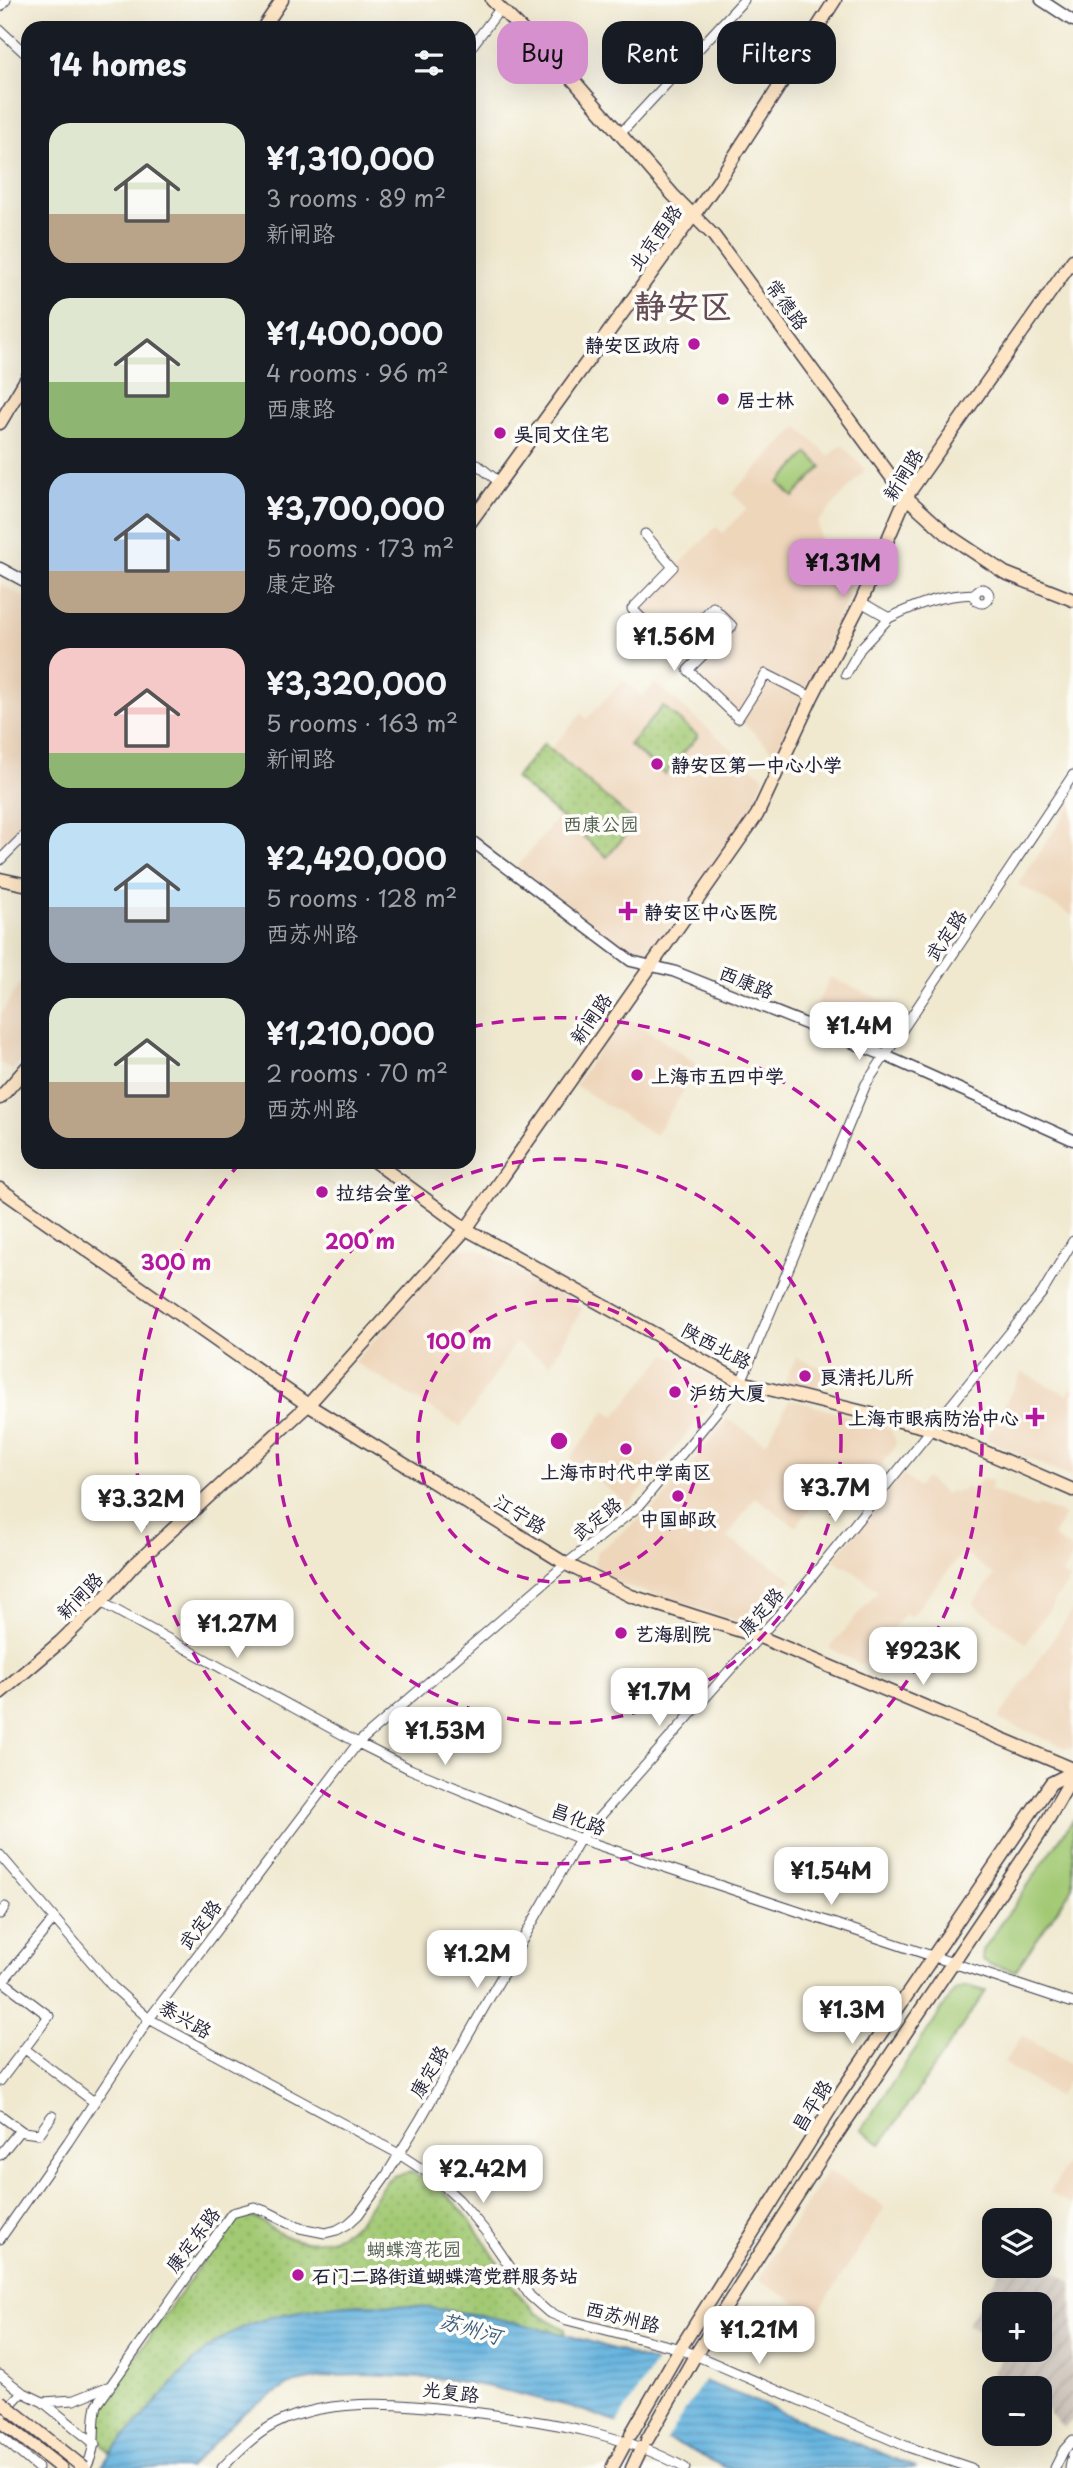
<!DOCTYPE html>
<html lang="en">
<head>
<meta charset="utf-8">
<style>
  :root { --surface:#171b24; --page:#242831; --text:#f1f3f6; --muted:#9ea1a6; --accent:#d690ce }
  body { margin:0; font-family:"Playpen Sans","LXGW WenKai TC",sans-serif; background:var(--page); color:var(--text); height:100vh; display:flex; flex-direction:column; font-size:26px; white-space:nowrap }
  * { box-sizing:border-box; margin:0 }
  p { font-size:23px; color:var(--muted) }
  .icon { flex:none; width:38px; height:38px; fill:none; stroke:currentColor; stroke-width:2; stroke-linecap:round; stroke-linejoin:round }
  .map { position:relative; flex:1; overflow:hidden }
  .drawer { position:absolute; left:21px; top:21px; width:455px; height:1148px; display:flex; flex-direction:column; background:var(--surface); border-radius:21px; box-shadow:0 7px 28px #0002 }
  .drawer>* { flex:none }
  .hud { position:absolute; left:497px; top:21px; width:471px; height:63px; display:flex; gap:14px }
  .fabs { position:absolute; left:982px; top:2208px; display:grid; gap:14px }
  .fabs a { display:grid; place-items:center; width:70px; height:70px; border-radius:14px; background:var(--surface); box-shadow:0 7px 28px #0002; font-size:35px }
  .price { position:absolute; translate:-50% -60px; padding:0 16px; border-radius:14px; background:#fff; color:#222; font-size:23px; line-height:46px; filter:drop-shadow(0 2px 4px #0008) }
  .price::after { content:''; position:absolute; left:50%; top:42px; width:21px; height:16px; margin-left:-10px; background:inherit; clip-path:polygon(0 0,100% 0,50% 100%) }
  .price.current { background:var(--accent); color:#111 }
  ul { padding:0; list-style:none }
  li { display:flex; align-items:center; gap:21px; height:175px; padding:0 28px }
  li span { display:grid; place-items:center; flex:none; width:196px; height:140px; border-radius:21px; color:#555 }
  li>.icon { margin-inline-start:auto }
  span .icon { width:84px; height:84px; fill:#fffc; stroke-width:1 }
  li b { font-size:30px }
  h2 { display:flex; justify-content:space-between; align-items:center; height:84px; padding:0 28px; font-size:30px }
  .tag { padding:0 24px; border-radius:21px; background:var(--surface); box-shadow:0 7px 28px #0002; font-size:24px; line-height:63px }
  .tag.current { background:var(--accent); color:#111 }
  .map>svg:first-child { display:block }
  .built { fill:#eed6bb }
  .industrial { fill:url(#industrial-furrows) }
  .grass { fill:#a2c973; stroke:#627657; stroke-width:2 }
  .park { fill:url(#park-dots); stroke:#627657; stroke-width:2 }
  .water { fill:url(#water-rules); stroke:#436a8d; stroke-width:2 }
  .pier { fill:#f0e9d0 }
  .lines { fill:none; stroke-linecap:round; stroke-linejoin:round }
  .minor-casing { stroke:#414051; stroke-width:11 }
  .tertiary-casing { stroke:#414051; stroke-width:13 }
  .secondary-casing { stroke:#414051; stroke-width:15 }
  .minor { stroke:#fff; stroke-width:9 }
  .tertiary { stroke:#fff; stroke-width:10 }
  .secondary { stroke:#fde5c5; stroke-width:12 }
  .secondary-bridge-casing { stroke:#414051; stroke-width:15; stroke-linecap:butt }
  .secondary-bridge { stroke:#fde5c5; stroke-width:12 }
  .ring { fill:none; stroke:#b5179e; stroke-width:3.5; stroke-dasharray:12 9 }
  .poi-dot { fill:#b5179e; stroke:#fdfcf7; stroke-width:2.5 }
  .labels { text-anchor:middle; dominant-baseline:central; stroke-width:7; stroke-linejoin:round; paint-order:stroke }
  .street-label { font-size:19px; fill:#22223b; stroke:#fdfcf7 }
  .poi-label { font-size:19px; font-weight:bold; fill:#22223b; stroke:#fdfcf7; text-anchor:start }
  .park-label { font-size:19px; fill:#4f5c4f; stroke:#fdfcf7 }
  .water-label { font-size:21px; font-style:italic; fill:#3c5c7d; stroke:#fdfcf7 }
  .town-label { font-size:33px; font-weight:bold; fill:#644c56; stroke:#fdfcf7 }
  .centre { fill:#b5179e; stroke:#fdfcf7; stroke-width:3.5 }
  .ring-label { font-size:21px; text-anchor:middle; font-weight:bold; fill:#b5179e; stroke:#fdfcf7; stroke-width:7; stroke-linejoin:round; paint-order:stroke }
</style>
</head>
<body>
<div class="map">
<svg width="1073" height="2468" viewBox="0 0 1073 2468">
  <defs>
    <pattern id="industrial-furrows" width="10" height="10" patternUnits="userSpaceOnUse" patternTransform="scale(1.75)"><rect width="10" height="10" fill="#ccc2b9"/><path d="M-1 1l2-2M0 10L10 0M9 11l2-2" fill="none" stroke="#afa6a0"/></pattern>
    <pattern id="park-dots" width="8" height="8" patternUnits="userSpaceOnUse" patternTransform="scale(1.75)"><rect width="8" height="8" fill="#a2c973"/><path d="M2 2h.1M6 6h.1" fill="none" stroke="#8bac64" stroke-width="1.8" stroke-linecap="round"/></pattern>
    <pattern id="water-rules" width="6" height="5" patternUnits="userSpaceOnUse" patternTransform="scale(1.75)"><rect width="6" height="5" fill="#64b3df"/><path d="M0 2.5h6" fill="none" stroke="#5291b6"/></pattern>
  </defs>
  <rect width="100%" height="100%" fill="#fdfcf7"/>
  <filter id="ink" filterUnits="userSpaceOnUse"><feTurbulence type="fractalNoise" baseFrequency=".0143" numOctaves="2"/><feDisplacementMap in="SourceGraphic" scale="14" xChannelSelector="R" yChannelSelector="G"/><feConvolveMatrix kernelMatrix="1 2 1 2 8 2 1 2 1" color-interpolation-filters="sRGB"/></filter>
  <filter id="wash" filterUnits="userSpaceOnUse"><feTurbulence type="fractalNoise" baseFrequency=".00686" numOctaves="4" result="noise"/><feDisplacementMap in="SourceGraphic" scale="28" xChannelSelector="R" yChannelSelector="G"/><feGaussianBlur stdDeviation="1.57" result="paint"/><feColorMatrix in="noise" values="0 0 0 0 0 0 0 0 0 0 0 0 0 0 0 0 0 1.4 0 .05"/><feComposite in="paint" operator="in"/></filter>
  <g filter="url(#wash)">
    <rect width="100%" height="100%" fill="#f0e9d0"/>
    <!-- built -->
    <path class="built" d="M798 427 829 456 842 444 865 470 818 522 823 572 854 588 775 753 629 616 716 527 723 533 747 508 732 493Z
      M0 584 28 599V824L0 853Z
      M623 680 642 697 655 683 764 777 750 813 650 956 632 955 517 867 559 816 607 857 636 823 550 750 581 714 587 719Z
      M1073 803V916L1018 884Z
      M830 977 903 1009 884 1040 876 1042 811 1016Z
      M20 983 28 988V1052L13 1070 0 1063V1015Z
      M623 1014 700 1066 655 1135 575 1085Z
      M463 1248H476L583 1308 550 1364 515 1343 461 1427 354 1362 452 1252Z
      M666 1354 718 1379 722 1382 721 1392 629 1505 570 1459 606 1410 615 1416Z
      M796 1357 826 1370 819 1385 813 1389 784 1383Z
      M1022 1372 1068 1395 1073 1386V1472L1071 1477 986 1439Z
      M790 1399 884 1426 891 1431 896 1442 894 1449 860 1488 837 1471 796 1527 755 1497 727 1538 793 1579 757 1622 749 1625 620 1584 601 1572 594 1563 597 1552 659 1504 727 1419 766 1443Z
      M903 1475 918 1487 926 1478 945 1494 951 1490 954 1493 958 1489 960 1491 966 1487 971 1491 982 1479 993 1481 990 1490 1036 1508 1038 1505 1065 1515 1053 1537 1073 1550V1556L1062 1574 1070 1579 1026 1643 973 1604 994 1575 963 1552 911 1617 905 1613 862 1665 829 1648 878 1591 846 1565 844 1567 834 1559Z
      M1073 1609V1747L1066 1748 998 1719Z
      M1022 2035 1073 2066V2074L1058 2097 1004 2063Z
      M1073 2151V2206L1050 2193Z
      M828 2170 885 2207 817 2315 758 2280Z"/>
    <!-- industrial -->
    <path class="industrial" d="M1040 2263 1072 2282 1073 2420 1063 2428 1040 2403V2389H1017L992 2373 1007 2350H1040V2305H994V2341L967 2324 1003 2266H1040Z"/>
    <!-- grass -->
    <path class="grass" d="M808 453 822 467 793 497 779 483Z
      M1073 1820V1887L1015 1971 989 1964 982 1959 983 1950Z
      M967 1986 986 1991 881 2144 861 2130 955 1990Z"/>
    <!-- park -->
    <path class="park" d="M663 706 698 736 665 774 629 745Z
      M544 744 636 823 607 857 515 778Z
      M411 2172 435 2183 462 2210 485 2242 516 2291 536 2313 565 2329 564 2335 493 2318 435 2309 257 2323 214 2344 184 2372 110 2453C96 2440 97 2426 100 2407L234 2217C260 2213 262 2225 283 2235 304 2246 337 2243 354 2225 367 2213 376 2195 386 2181L393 2176Z"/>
    <!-- water -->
    <path class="water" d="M358 2304C555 2304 739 2397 917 2468H726L678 2444 573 2407 495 2388 445 2379 366 2375 334 2376 290 2384 242 2414 189 2468H101C115 2445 135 2426 153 2406 172 2385 191 2361 214 2344 254 2314 310 2308 358 2304Z"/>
    <!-- pier -->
    <path class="pier" d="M657 2360 706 2377 665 2442 616 2425Z"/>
  </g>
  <g filter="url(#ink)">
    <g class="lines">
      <!-- minor casing -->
      <g class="minor-casing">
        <path id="minor" d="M0 7 6 0
          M0 30 28 56
          M469 50 500 9
          M621 133 744 0
          M469 458 499 482
          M645 534 673 567 632 609 673 648 713 607 732 626 688 670 738 718 766 674 812 697
          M975 596a7 7 0 1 1 14 0a7 7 0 1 1-14 0Z
          M889 618C920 603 941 595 975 594
          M846 674 860 649 889 618 861 602
          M0 860 28 832
          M101 1602 358 1743 410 1769 580 1839 1073 2003
          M0 1855 112 1986 149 2019 399 2154 434 2177 459 2200 486 2232 530 2296 548 2312 567 2320 681 2349 908 2447 971 2468
          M0 1914 5 1907
          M0 1979 49 2016 0 2081
          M3 1981 54 1919
          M25 2049 94 2102
          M0 2115 23 2132 39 2134 52 2116
          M0 2155 20 2130
          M0 2239 68 2142 149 2019 358 1743 566 1564 639 1506 741 1382 866 1084 1073 775
          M0 2375 22 2392 43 2402 95 2444
          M43 2402 74 2400 107 2387
          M0 2416 22 2392
          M0 2436 38 2468
          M86 2468C99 2443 91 2430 97 2405L232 2213 254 2207 268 2212 300 2228 325 2233 337 2230 348 2224 358 2215 386 2176 421 2118 580 1839 807 1583 1042 1293 1073 1241
          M222 2468C237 2452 255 2434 275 2424 333 2394 418 2405 480 2413 549 2422 623 2433 685 2468
          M1055 2468 1064 2450 1073 2440
          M1070 2468 1073 2454"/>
      </g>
      <!-- tertiary casing -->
      <g class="tertiary-casing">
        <path id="tertiary" d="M1041 0 1073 21
          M0 568 28 583
          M469 839 631 961 673 971 886 1056 1073 1140"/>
      </g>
      <!-- secondary casing -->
      <g class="secondary-casing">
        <path id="secondary" d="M492 0 575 82 673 195 714 236 906 497 948 535 1005 573 1073 600
          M263 28 282 0
          M0 423 28 376
          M469 524 717 183 835 0
          M0 879 28 885
          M0 1098 28 1066
          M375 1162 466 1229 741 1382 932 1429 1073 1490
          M0 1189 308 1405 566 1564 631 1596 760 1637 1073 1769
          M0 1693 60 1642 101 1602 133 1566 308 1405 466 1229 757 815 812 697 861 602 906 497 1073 260
          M0 2420 61 2468
          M631 2434 678 2352 839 2095 1051 1783 1073 1772
          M647 2440 696 2354 823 2155 1039 1835 1073 1776
          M612 2468 626 2442
          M632 2468 642 2447"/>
      </g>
      <!-- minor -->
      <use href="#minor" class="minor"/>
      <!-- tertiary -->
      <use href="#tertiary" class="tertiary"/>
      <!-- secondary -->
      <use href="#secondary" class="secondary"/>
      <!-- secondary-bridge casing -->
      <g class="secondary-bridge-casing">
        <path id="secondary-bridge" d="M0 2401 84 2468"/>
      </g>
      <!-- secondary-bridge -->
      <use href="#secondary-bridge" class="secondary-bridge"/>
    </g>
  </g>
  <!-- distance rings -->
  <g class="ring">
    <circle cx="559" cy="1441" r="141"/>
    <circle cx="559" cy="1441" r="282"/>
    <path d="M471 1027A423 423 0 1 1 240 1163"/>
  </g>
  <!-- markers -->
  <g class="poi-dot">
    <circle cx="694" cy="344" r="7"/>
    <circle cx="723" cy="399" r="7"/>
    <circle cx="500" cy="433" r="7"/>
    <circle cx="657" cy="764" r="7"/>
    <path d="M624.5 900.5h7v7h7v7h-7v7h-7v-7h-7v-7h7z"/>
    <circle cx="637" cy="1075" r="7"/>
    <circle cx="322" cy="1192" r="7"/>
    <circle cx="805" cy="1376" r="7"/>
    <circle cx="675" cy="1392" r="7"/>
    <path d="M1031.5 1406.5h7v7h7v7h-7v7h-7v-7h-7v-7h7z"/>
    <circle cx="626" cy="1449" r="7"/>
    <circle cx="678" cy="1496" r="7"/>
    <circle cx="621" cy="1633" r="7"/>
    <circle cx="298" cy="2275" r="7"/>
  </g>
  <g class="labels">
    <!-- street labels -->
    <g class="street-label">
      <text transform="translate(654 237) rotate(-54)">北京西路</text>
      <text transform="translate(788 304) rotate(54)">常德路</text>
      <text transform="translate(902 474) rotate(-58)">新闸路</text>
      <text transform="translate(945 935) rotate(-56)">武定路</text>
      <text transform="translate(747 981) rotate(22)">西康路</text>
      <text transform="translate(590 1018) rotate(-55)">新闸路</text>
      <text transform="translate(717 1345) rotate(28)">陕西北路</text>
      <text transform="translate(521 1513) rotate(32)">江宁路</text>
      <text transform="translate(596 1518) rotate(-39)">武定路</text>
      <text transform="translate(79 1595) rotate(-46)">新闸路</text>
      <text transform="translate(760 1611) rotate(-49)">康定路</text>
      <text transform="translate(579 1818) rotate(21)">昌化路</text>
      <text transform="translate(199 1924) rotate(-53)">武定路</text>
      <text transform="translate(186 2018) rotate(30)">泰兴路</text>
      <text transform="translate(428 2071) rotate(-60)">康定路</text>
      <text transform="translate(811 2105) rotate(-58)">昌平路</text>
      <text transform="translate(192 2239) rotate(-53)">康定东路</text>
      <text transform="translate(623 2316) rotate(14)">西苏州路</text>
      <text transform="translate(451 2391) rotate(7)">光复路</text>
    </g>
    <!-- poi labels -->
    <g class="poi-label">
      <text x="680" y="344" text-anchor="end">静安区政府</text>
      <text x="737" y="399">居士林</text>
      <text x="514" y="433">吴同文住宅</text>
      <text x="671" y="764">静安区第一中心小学</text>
      <text x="644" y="911">静安区中心医院</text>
      <text x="651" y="1075">上海市五四中学</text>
      <text x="336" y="1192">拉结会堂</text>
      <text x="819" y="1376">良清托儿所</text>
      <text x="689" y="1392">沪纺大厦</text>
      <text x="1019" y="1417" text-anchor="end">上海市眼病防治中心</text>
      <text x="626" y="1471" text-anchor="middle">上海市时代中学南区</text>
      <text x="678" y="1518" text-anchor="middle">中国邮政</text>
      <text x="635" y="1633">艺海剧院</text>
      <text x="312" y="2275">石门二路街道蝴蝶湾党群服务站</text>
    </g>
    <!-- park labels -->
    <g class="park-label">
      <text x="601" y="823">西康公园</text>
      <text x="414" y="2248">蝴蝶湾花园</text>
    </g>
    <!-- water labels -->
    <g class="water-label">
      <text transform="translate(471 2327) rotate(16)">苏州河</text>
    </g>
    <!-- town labels -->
    <g class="town-label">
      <text x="683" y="304">静安区</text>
    </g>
  </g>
  <circle cx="559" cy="1441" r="10" class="centre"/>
  <g class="ring-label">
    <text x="360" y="1249">200 m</text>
    <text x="176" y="1270">300 m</text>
    <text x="459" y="1349">100 m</text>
  </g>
</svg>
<div class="fabs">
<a><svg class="icon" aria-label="layers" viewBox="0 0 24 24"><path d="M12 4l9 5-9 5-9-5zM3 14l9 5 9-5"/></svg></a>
<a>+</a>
<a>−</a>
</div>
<b class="price current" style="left:843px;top:599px">¥1.31M</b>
<b class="price" style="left:674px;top:673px">¥1.56M</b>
<b class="price" style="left:859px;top:1062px">¥1.4M</b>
<b class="price" style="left:835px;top:1524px">¥3.7M</b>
<b class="price" style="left:141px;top:1535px">¥3.32M</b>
<b class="price" style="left:237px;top:1660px">¥1.27M</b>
<b class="price" style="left:923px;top:1687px">¥923K</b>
<b class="price" style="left:659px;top:1728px">¥1.7M</b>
<b class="price" style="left:445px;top:1767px">¥1.53M</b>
<b class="price" style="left:831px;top:1907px">¥1.54M</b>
<b class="price" style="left:477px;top:1990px">¥1.2M</b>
<b class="price" style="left:852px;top:2046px">¥1.3M</b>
<b class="price" style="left:483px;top:2205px">¥2.42M</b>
<b class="price" style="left:759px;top:2366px">¥1.21M</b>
<div class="hud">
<a class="tag current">Buy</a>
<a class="tag">Rent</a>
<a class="tag">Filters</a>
</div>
<section class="drawer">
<h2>14 homes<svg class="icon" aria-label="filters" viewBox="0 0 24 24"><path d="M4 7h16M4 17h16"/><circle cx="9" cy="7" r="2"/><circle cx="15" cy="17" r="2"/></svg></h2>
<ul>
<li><span style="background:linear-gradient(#dfe7d0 65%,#b9a48a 0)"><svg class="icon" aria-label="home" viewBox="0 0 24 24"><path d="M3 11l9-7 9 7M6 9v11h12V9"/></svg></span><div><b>¥1,310,000</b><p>3 rooms · 89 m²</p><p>新闸路</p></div></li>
<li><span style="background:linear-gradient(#dfe7d0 60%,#8fb573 0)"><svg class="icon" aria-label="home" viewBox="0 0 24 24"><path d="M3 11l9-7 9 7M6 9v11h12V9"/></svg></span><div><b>¥1,400,000</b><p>4 rooms · 96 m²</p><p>西康路</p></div></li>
<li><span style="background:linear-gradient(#a9c7e8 70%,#b9a48a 0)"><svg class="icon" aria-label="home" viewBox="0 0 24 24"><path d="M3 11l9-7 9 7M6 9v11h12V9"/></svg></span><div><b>¥3,700,000</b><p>5 rooms · 173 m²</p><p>康定路</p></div></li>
<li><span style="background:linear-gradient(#f6c9c9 75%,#8fb573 0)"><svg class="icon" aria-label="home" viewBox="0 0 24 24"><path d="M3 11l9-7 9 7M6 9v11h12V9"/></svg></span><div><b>¥3,320,000</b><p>5 rooms · 163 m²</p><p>新闸路</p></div></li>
<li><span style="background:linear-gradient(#bfe0f5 60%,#9aa5b1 0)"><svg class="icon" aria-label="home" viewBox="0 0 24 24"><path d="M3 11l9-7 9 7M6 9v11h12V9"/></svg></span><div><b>¥2,420,000</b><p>5 rooms · 128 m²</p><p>西苏州路</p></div></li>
<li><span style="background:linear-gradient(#dfe7d0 60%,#b9a48a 0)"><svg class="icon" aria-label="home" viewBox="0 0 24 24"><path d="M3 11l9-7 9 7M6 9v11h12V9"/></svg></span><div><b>¥1,210,000</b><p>2 rooms · 70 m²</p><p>西苏州路</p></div></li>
</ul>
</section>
</div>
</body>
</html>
